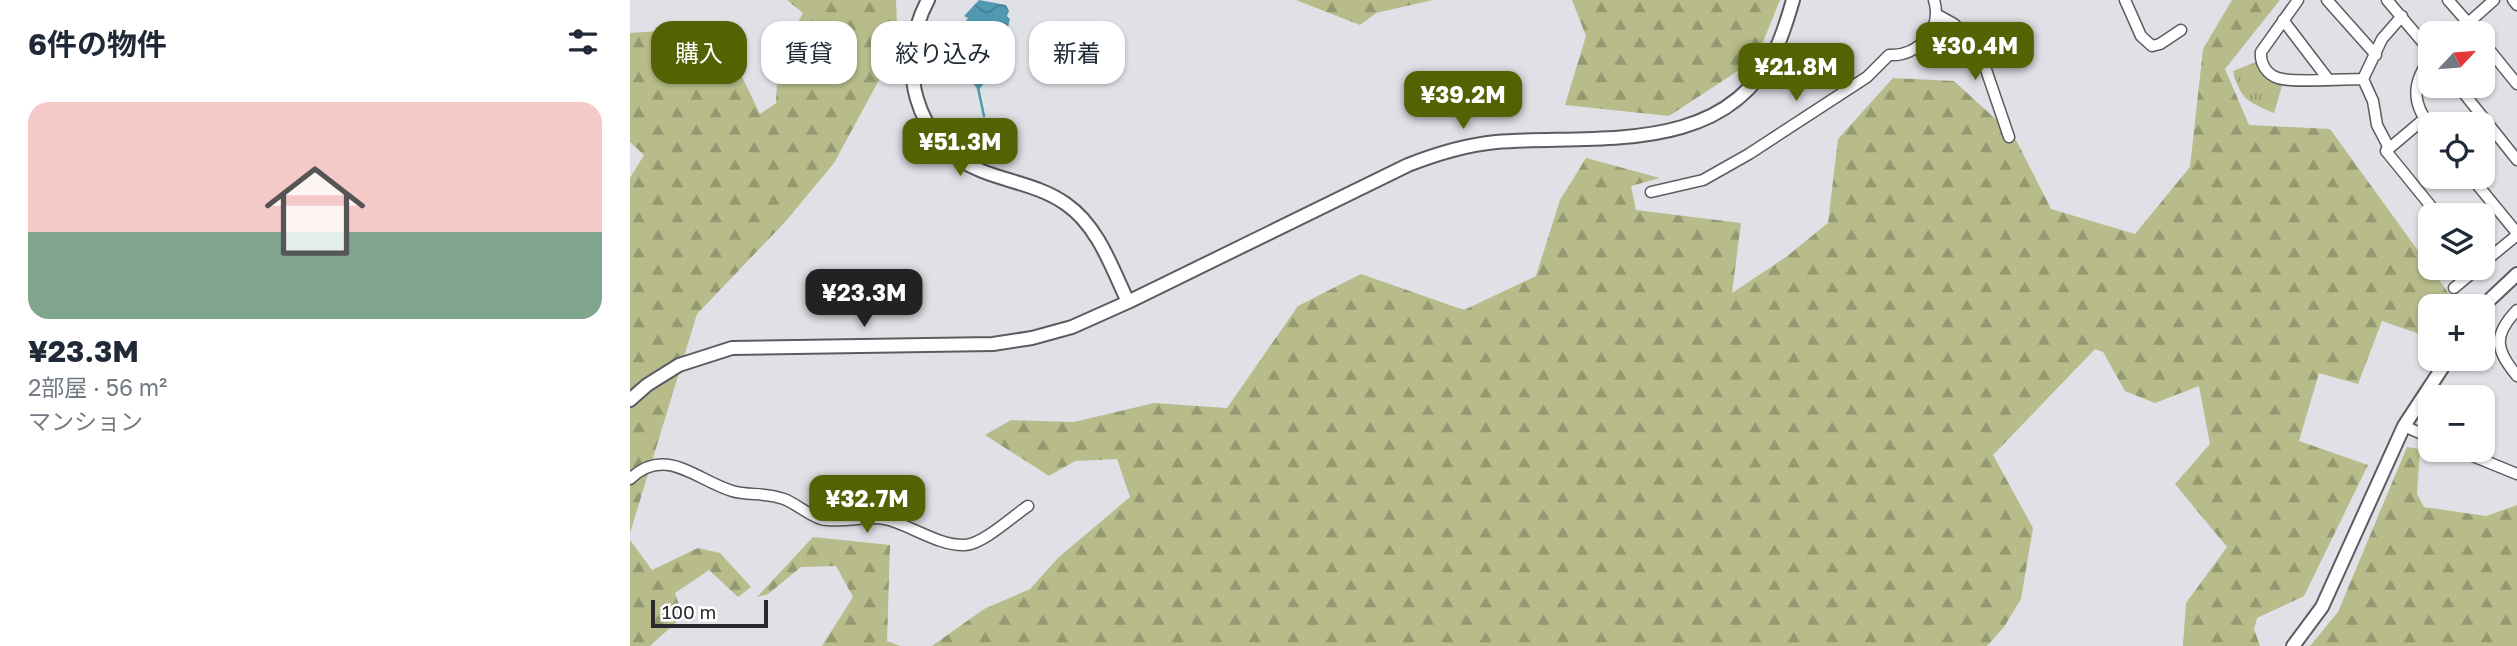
<!DOCTYPE html>
<html lang="ja">
<head>
<meta charset="utf-8">
<style>
  :root { --surface:#fff; --page:#f6f6f7; --text:#1f2937; --muted:#747a83; --line:#e0e1e3; --accent:#556204 }
  body { margin:0; font-family:"Golos Text","Noto Sans JP",sans-serif; background:var(--page); color:var(--text); height:100vh; display:flex; flex-direction:column; font-size:26px; white-space:nowrap }
  * { box-sizing:border-box; margin:0 }
  p { font-size:23px; color:var(--muted) }
  .icon { flex:none; width:38px; height:38px; fill:none; stroke:currentColor; stroke-width:2; stroke-linecap:round; stroke-linejoin:round }
  .map { position:relative; flex:1; overflow:hidden }
  .side { display:flex; flex-direction:column; background:var(--surface); width:630px }
  .side>* { flex:none }
  .hud { position:absolute; left:21px; top:21px; width:665px; height:63px; display:flex; gap:14px }
  .needle { width:46px; rotate:64deg }
  .buttons { position:absolute; left:1788px; top:21px; display:grid; gap:14px }
  .buttons a { display:grid; place-items:center; width:77px; height:77px; border-radius:14px; background:var(--surface); box-shadow:0 2px 5px #0004; font-size:35px }
  .scale { position:absolute; left:21px; bottom:18px; width:117px; box-sizing:border-box; padding-left:7px; border:4px solid #2a2a2c; border-top:0; font-size:19px; line-height:24px; white-space:nowrap; color:#2a2a2c; -webkit-text-stroke:5px #fff; paint-order:stroke }
  .price { position:absolute; translate:-50% -60px; padding:0 16px; border-radius:14px; background:var(--accent); color:#fff; font-size:23px; line-height:46px; filter:drop-shadow(0 2px 4px #0008) }
  .price::after { content:''; position:absolute; left:50%; top:42px; width:21px; height:16px; margin-left:-10px; background:inherit; clip-path:polygon(0 0,100% 0,50% 100%) }
  .price.active { background:#222; color:#fff }
  ul { padding:0; list-style:none }
  li { display:grid; align-content:center; gap:14px; height:371px; padding:0 28px }
  li+li { border-top:2px solid var(--line) }
  li span { display:grid; place-items:center; height:217px; border-radius:21px; color:#555 }
  li>.icon { margin-inline-start:auto }
  span .icon { width:126px; height:126px; fill:#fffc; stroke-width:1 }
  li b { font-size:30px }
  h2 { display:flex; justify-content:space-between; align-items:center; height:84px; padding:0 28px; font-size:30px }
  .pill { padding:0 24px; border-radius:21px; background:var(--surface); box-shadow:0 2px 5px #0004; font-size:24px; line-height:63px }
  .pill.active { background:var(--accent); color:#fff }
  main { display:flex; flex:1; min-height:0 }
  .map>svg:first-child { display:block }
  .grass { fill:url(#grass-tufts) }
  .forest { fill:url(#forest-firs) }
  .water { fill:url(#water-waves) }
  .lines { fill:none; stroke-linecap:round; stroke-linejoin:round }
  .stream { stroke:#5099b0; stroke-width:2.5 }
  .street-casing { stroke:#5b5c61; stroke-width:13 }
  .secondary-casing { stroke:#5b5c61; stroke-width:16 }
  .street { stroke:#fff; stroke-width:10 }
  .secondary { stroke:#fff; stroke-width:12 }
</style>
</head>
<body>
<main>
<section class="side">
<h2>6件の物件<svg class="icon" aria-label="filters" viewBox="0 0 24 24"><path d="M4 7h16M4 17h16"/><circle cx="9" cy="7" r="2"/><circle cx="15" cy="17" r="2"/></svg></h2>
<ul>
<li><span style="background:linear-gradient(#f6c9c9 60%,#7fa58c 0)"><svg class="icon" aria-label="home" viewBox="0 0 24 24"><path d="M3 11l9-7 9 7M6 9v11h12V9"/></svg></span><div><b>¥23.3M</b><p>2部屋 · 56 m²</p><p>マンション</p></div></li>
</ul>
</section>
<div class="map">
<svg width="1887" height="646" viewBox="0 0 1887 646">
  <defs>
    <pattern id="grass-tufts" width="24" height="20" patternUnits="userSpaceOnUse" patternTransform="scale(1.75)"><rect width="24" height="20" fill="#b7bc8a"/><path d="M3 7l-1-3M5 7V3M7 7l1-3M15 17l-1-3M17 17v-4M19 17l1-3" fill="none" stroke="#959971"/></pattern>
    <pattern id="forest-firs" width="22" height="20" patternUnits="userSpaceOnUse" patternTransform="scale(1.75)"><rect width="22" height="20" fill="#b7bc8a"/><path d="M5 1l3.5 6h-7zM16 11l3.5 6h-7z" fill="#959971"/></pattern>
    <pattern id="water-waves" width="16" height="10" patternUnits="userSpaceOnUse" patternTransform="scale(1.75)"><rect width="16" height="10" fill="#5099b0"/><path d="M0 5q4-4 8 0t8 0" fill="none" stroke="#437d8f"/></pattern>
  </defs>
  <rect width="100%" height="100%" fill="#dfe1e6"/>
  <!-- grass -->
  <path class="grass" d="M1631 60C1635 74 1640 80 1652 86L1644 113C1618 102 1610 99 1603 71Z"/>
  <!-- forest -->
  <path class="forest" d="M157 0H266L268 45 204 163 155 222 67 314 0 533V178L14 155 0 142V33L45 30 66 22 81 46 101 54 130 114 146 103 148 59 173 13Z
    M666 0H803L746 13 730 25Z
    M942 0H1150L1126 59 1039 116 935 105 956 36Z
    M1602 0H1650L1595 69 1619 125 1700 129 1828 306H1801V338L1752 321 1728 384 1689 373 1669 441 1738 465 1674 596 1627 618 1624 629 1630 646H1553L1556 603 1597 547 1545 484 1580 444 1569 386 1525 403 1495 391 1473 352 1465 349 1363 455 1403 528 1391 599 1374 627 1357 646H302L354 609 400 589 429 557 500 497 487 459 445 461 419 476 355 435 381 420 444 422 524 403 597 408 668 306 731 274 834 310 906 276 930 200 956 158 1030 178 1001 186 1006 210 1111 223 1102 293 1156 257 1198 223 1208 139 1263 78 1324 81 1384 136 1421 209 1505 234 1560 167 1573 49Z
    M1777 447 1790 449 1787 494 1794 507 1856 516 1887 505V646H1680L1708 612Z
    M183 537 260 545 257 641 270 646H192L223 597 206 566 171 567 138 594 127 597Z
    M0 540 22 570 68 548 90 553 121 587 108 597 79 570 45 593 53 616 20 646H0Z"/>
  <!-- water -->
  <path class="water" d="M349 0 376 5 379 11 377 16 380 19C375 42 364 71 349 90 337 80 322 41 332 26 334 23 336 21 338 18L334 16Z"/>
  <g class="lines">
    <!-- stream -->
    <path class="stream" d="M348 88 354 116"/>
    <!-- street casing -->
    <g class="street-casing">
      <path id="street" d="M1495 0 1511 36 1522 46 1530 44 1551 30
        M1668 0 1631 52C1630 63 1636 74 1648 78 1662 83 1716 79 1733 79
        M1697 0 1746 55
        M1757 0 1801 52
        M1818 0 1847 33
        M1883 0 1887 5
        M1306 14 1324 24 1350 52 1379 137
        M1772 16 1752 39 1733 79 1743 101 1747 125 1758 146 1756 151 1808 215
        M1653 20 1698 79
        M1827 33 1864 0
        M1853 42 1887 84
        M1801 57C1783 81 1780 102 1801 127
        M1828 86 1887 160
        M1756 151 1794 119
        M1841 177 1887 233
        M1021 192 1073 180 1119 154 1237 77 1259 55C1288 57 1313 29 1304 0
        M1853 263 1887 235
        M1824 288 1848 268
        M1887 310C1862 336 1866 350 1887 376
        M1774 426 1801 438
        M1828 450 1887 474
        M0 479C35 445 66 480 102 491 118 496 135 492 154 499 167 504 178 515 191 519 213 524 234 515 255 519 281 525 308 546 335 545 353 544 383 516 398 506"/>
    </g>
    <!-- secondary casing -->
    <g class="secondary-casing">
      <path id="secondary" d="M298 0C265 61 283 144 352 171 379 182 411 186 436 204 468 226 482 268 498 302
        M1853 306 1887 274
        M0 400 17 385 49 365 102 348 363 344 402 338 442 327 498 302 778 165C806 154 835 145 866 142 963 134 1093 158 1145 51 1153 35 1158 17 1163 0
        M1663 646 1692 607 1774 426 1818 359"/>
    </g>
    <!-- street -->
    <use href="#street" class="street"/>
    <!-- secondary -->
    <use href="#secondary" class="secondary"/>
  </g>
</svg>
<div class="buttons">
<a><svg class="needle" viewBox="-14 -14 28 28"><path d="M0-13l5 13h-10z" fill="#e53935"/><path d="M0 13l5-13h-10z" fill="#747a83"/></svg></a>
<a><svg class="icon" aria-label="locate" viewBox="0 0 24 24"><circle cx="12" cy="12" r="6"/><path d="M12 2v4M12 18v4M2 12h4M18 12h4"/></svg></a>
<a><svg class="icon" aria-label="layers" viewBox="0 0 24 24"><path d="M12 4l9 5-9 5-9-5zM3 14l9 5 9-5"/></svg></a>
<a>+</a>
<a>−</a>
</div>
<div class="scale">100 m</div>
<b class="price" style="left:1345px;top:82px">¥30.4M</b>
<b class="price" style="left:1166px;top:103px">¥21.8M</b>
<b class="price" style="left:833px;top:131px">¥39.2M</b>
<b class="price" style="left:330px;top:178px">¥51.3M</b>
<b class="price active" style="left:234px;top:329px">¥23.3M</b>
<b class="price" style="left:237px;top:535px">¥32.7M</b>
<div class="hud">
<a class="pill active">購入</a>
<a class="pill">賃貸</a>
<a class="pill">絞り込み</a>
<a class="pill">新着</a>
</div>
</div>
</main>
</body>
</html>
